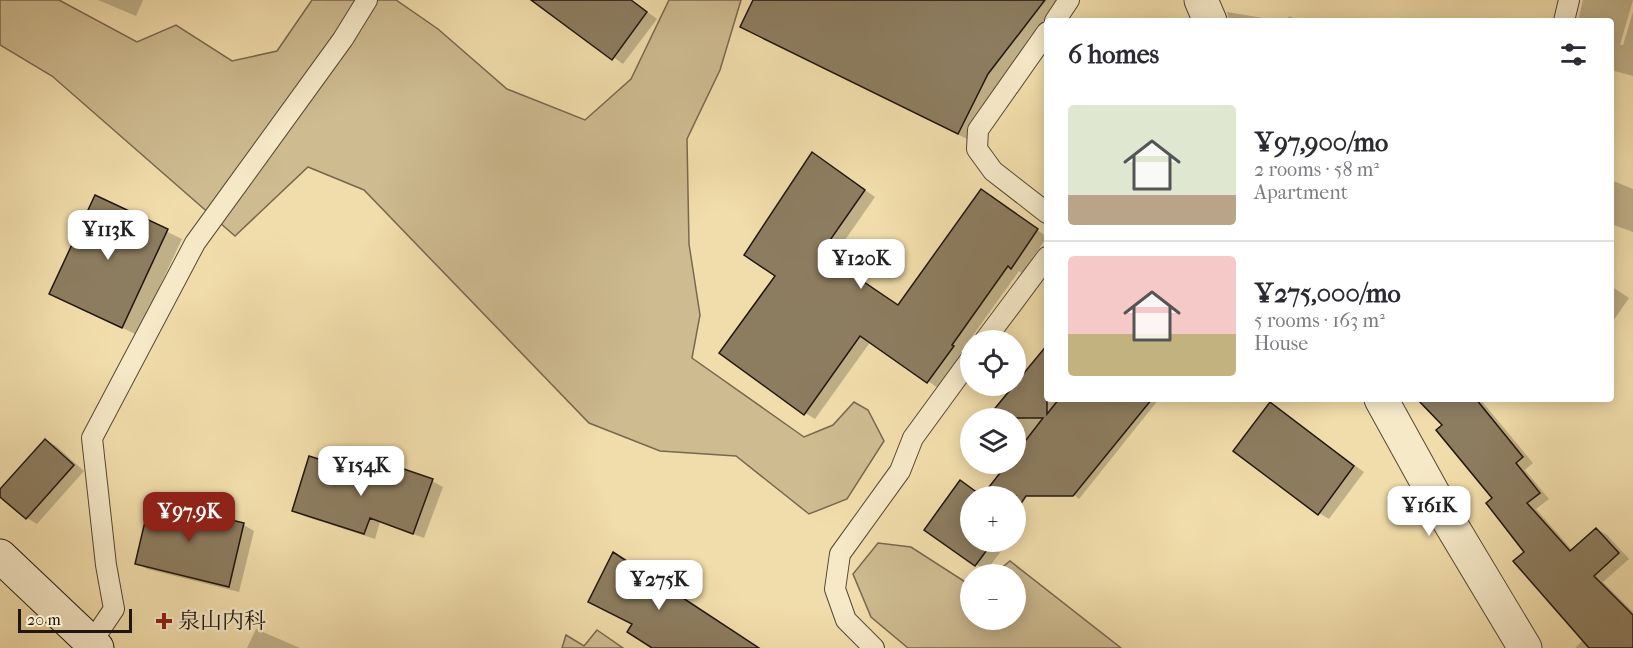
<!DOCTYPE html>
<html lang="en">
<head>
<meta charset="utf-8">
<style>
  :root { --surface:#fff; --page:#f2f2f3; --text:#2b2b33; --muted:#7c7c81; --line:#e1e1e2; --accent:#8f2418 }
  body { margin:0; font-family:"IM FELL French Canon","Noto Serif JP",serif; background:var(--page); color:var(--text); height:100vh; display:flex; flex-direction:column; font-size:22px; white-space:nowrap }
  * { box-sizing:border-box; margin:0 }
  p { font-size:20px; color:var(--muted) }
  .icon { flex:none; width:33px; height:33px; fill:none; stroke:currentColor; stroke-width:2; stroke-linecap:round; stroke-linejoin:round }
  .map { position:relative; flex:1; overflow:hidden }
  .details { position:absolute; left:1044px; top:18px; width:570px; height:384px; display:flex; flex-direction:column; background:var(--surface); border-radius:6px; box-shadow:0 3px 15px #0003 }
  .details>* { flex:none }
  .buttons { position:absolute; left:960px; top:330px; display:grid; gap:12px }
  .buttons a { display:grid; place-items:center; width:66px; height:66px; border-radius:50%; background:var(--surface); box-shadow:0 3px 15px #0003; font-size:30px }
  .scale { position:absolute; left:18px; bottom:15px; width:114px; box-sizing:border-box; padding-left:6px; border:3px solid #21160e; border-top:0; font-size:16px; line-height:21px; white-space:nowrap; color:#21160e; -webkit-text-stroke:4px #f6e9c8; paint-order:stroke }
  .price { position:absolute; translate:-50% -51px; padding:0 14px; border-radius:12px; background:#fff; color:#222; font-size:20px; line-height:39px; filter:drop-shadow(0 2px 3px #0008) }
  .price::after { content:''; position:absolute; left:50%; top:36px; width:18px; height:14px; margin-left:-9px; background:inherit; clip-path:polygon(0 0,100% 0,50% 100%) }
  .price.active { background:var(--accent); color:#fff }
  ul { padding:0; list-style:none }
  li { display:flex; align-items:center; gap:18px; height:150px; padding:0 24px }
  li+li { border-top:2px solid var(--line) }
  li span { display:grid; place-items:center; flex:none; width:168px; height:120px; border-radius:6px; color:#555 }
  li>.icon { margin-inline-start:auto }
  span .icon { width:72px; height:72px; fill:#fffc; stroke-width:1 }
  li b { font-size:26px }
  h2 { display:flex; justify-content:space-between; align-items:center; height:72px; padding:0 24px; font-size:26px }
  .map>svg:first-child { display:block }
  .green { fill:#cebb90; stroke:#78684f; stroke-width:1.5 }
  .shadow { fill:#0003 }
  .building { fill:#8d7d60; stroke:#21160e; stroke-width:1.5 }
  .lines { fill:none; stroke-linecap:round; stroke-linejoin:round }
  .lane-casing { stroke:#554835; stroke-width:22 }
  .street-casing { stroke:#554835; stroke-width:35 }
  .secondary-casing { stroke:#21160e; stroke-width:35 }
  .lane { stroke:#f6e9c8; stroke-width:20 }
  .street { stroke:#f6e9c8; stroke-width:33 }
  .secondary { stroke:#f6e9c8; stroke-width:33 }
  .poi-dot { fill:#8f2418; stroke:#f6e9c8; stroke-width:2 }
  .labels { text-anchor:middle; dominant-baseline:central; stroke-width:5; stroke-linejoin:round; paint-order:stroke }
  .poi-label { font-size:22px; fill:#21160e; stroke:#f6e9c8; text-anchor:start }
</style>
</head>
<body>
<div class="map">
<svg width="1633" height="648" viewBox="0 0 1633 648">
  <rect width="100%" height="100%" fill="#f1ddab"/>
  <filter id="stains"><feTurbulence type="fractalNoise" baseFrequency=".00333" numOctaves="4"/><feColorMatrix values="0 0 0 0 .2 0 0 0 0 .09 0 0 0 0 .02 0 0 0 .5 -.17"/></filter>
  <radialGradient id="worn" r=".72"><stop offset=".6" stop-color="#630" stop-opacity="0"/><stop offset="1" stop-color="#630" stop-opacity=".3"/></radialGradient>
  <!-- green -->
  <path class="green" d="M0 0H59L137 42 176 25 232 61 277 51 312 0H396L438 29 507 89 585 120 631 79 669 0H741L720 70 687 139 689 244 700 315 692 358 804 437 833 425 854 402 868 410 884 441 847 499 809 514 736 456 660 451 589 423 364 190 308 167 235 236 52 76 0 45Z
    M878 543 911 547 970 585V620H1016V574H994L1010 561 1121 648H908L871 617 853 574Z
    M597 630 623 648H562L566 635 584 646Z"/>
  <!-- shadow -->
  <path class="shadow" d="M98 0H143L136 16Z
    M534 0H631L657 19 623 64Z
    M755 0H1069L975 143 742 27Z
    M1583 0H1633L1620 45H1623L1633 12V76L1611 70V21H1578Z
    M1227 12 1281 21H1229Z
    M1289 16 1300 21H1287Z
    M823 160 875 197 831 260 899 307 992 197 1047 237 1022 273 1019 271 961 352 963 353 938 388 871 341 815 419 805 413 778 276Z
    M1611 180 1633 189V232L1611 224Z
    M96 197 182 239 137 335 51 293Z
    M1611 286 1629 298 1611 324Z
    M1047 347V399H1159L1079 499 1016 450V418H989Z
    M1419 399H1480L1533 463 1525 470 1549 499 1536 509 1573 551 1597 529 1607 535 1629 559 1603 582 1633 612V648H1575L1584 639 1526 552 1494 499 1444 425Z
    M1270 404 1364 472 1329 519 1319 513Z
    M45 440 56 446 84 471 37 524 27 518 0 495V492Z
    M432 481 443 487 424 538 380 522 375 539 304 516 294 510 393 483Z
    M971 488 983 496H970V542H1008L986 571 926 529Z
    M151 502 244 525 254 531 239 592 147 569 137 563Z
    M1016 520 1021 524 1016 531Z
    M256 629 300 648H247Z"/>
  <!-- building -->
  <path class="building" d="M531 0H631L647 12 612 60Z
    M753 0H1045L988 74 958 134 740 27Z
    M812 152 865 190 821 253 898 305 981 189 1038 229 1011 269 1008 266 952 345 954 346 927 383 860 336 804 415 719 353 775 276 744 255Z
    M95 195 168 229 122 328 49 294Z
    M1047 345V414L1059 399H1152L1073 496H1026L1016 511V496H970V542H993L975 566 924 530 960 480 982 496 1007 464H1016V453L1043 418H987Z
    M1417 399H1476L1523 457 1516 463 1540 493 1527 503 1570 551 1596 528 1619 553 1594 576 1633 615V648H1589L1513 561 1524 552 1486 503 1492 498 1436 430 1442 425Z
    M1270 402 1354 466 1318 515 1233 451Z
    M45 439 74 465 26 519 0 497V489Z
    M309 456 392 482 398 467 433 479 413 534 370 518 364 534 292 511Z
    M150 500 244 523 229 587 135 564Z
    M613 552 759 648H652L627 632 632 624 588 602Z"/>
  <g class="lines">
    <!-- lane casing -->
    <g class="lane-casing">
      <path id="lane" d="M1055 21 1069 0
        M1564 21 1569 0
        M1047 32 978 130 977 149 993 171 1047 213
        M985 340 1047 257
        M91 643 114 609 106 565 92 438 195 243 343 39 367 0
        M874 648 846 620 835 589 840 554 900 471 913 438 970 360"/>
    </g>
    <!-- street casing -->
    <g class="street-casing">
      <path id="street" d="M1201 0 1210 21
        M1381 399 1444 513 1525 648"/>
    </g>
    <!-- secondary casing -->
    <g class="secondary-casing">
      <path id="secondary" d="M0 556 97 648"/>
    </g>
    <!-- lane -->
    <use href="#lane" class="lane"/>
    <!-- street -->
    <use href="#street" class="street"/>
    <!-- secondary -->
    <use href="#secondary" class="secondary"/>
  </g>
  <!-- markers -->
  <path class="poi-dot" d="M161 612h6v6h6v6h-6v6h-6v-6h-6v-6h6z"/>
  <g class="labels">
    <!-- poi labels -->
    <g class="poi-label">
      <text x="178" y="621">泉山内科</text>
    </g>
  </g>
  <rect width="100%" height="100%" filter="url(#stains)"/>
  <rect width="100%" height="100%" fill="url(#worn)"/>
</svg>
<div class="buttons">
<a><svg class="icon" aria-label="locate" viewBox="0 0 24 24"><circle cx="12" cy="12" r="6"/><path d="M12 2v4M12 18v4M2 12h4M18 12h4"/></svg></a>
<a><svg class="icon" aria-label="layers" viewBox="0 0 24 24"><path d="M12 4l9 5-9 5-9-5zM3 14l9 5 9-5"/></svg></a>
<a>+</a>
<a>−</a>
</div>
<div class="scale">20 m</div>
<b class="price" style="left:108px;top:261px">¥113K</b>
<b class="price" style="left:861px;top:290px">¥120K</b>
<b class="price" style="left:361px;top:497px">¥154K</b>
<b class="price" style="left:1429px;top:537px">¥161K</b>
<b class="price active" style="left:189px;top:543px">¥97.9K</b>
<b class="price" style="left:659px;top:611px">¥275K</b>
<section class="details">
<h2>6 homes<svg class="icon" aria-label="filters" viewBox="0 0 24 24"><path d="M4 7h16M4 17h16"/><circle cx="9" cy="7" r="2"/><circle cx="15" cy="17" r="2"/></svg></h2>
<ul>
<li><span style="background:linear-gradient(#dfe7d0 75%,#b9a48a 0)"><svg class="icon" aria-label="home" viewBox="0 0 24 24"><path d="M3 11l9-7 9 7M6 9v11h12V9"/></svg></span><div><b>¥97,900/mo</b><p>2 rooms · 58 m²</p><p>Apartment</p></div></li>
<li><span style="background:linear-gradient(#f6c9c9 65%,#c2b280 0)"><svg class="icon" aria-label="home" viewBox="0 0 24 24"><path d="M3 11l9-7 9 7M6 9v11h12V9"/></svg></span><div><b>¥275,000/mo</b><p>5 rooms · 163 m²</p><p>House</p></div></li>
</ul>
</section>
</div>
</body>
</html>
